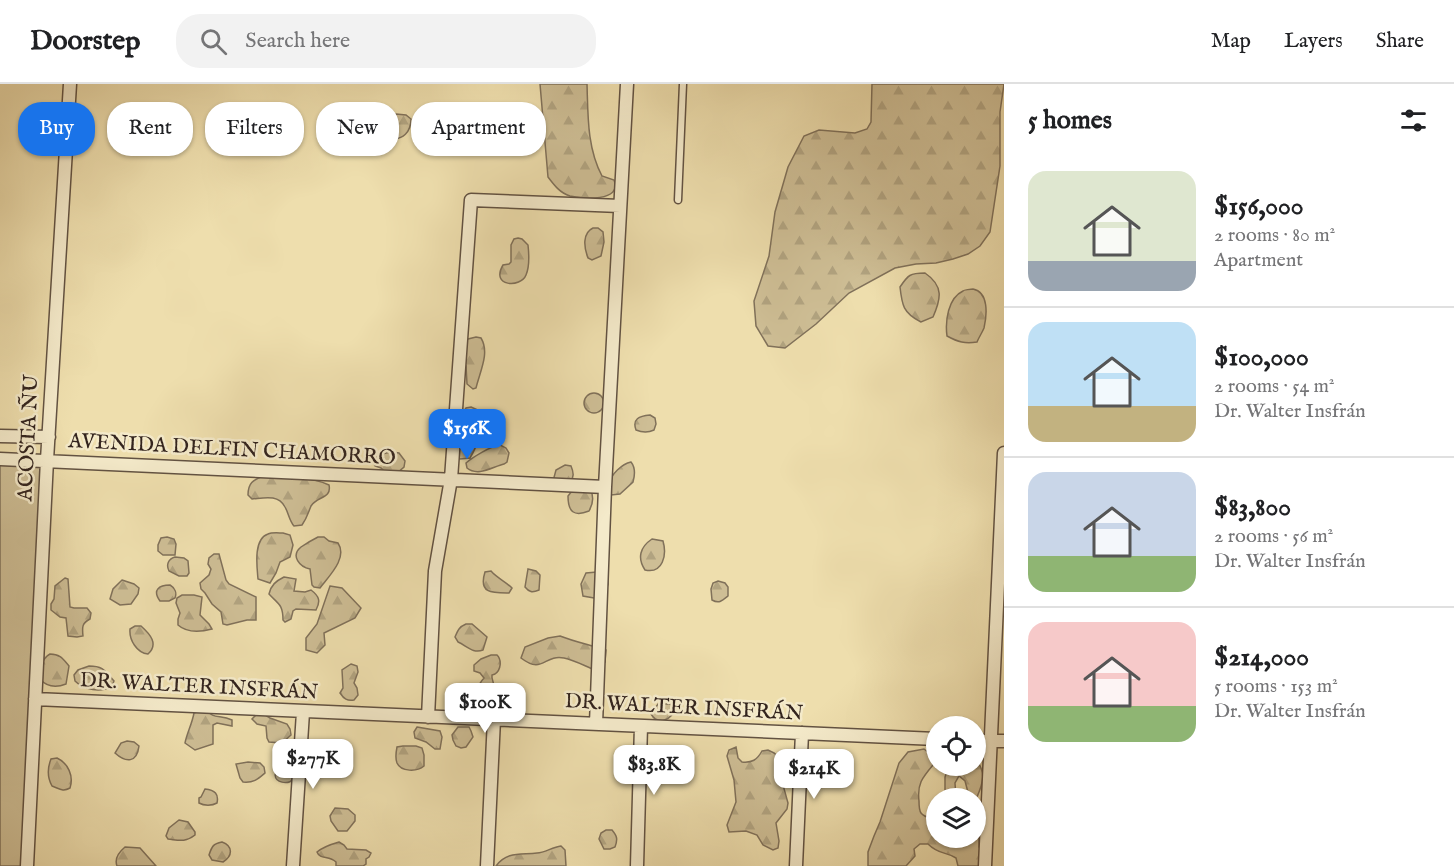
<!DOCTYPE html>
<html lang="en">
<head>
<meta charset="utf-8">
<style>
  :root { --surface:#fff; --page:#f2f2f2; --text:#202124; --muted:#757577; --line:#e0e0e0; --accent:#1a73e8 }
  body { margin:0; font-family:"IM FELL English",serif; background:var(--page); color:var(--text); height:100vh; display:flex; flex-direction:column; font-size:22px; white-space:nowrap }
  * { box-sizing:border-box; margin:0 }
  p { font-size:20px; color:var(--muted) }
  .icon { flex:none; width:33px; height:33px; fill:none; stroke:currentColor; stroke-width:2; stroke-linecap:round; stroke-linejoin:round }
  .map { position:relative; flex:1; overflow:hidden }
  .drawer { display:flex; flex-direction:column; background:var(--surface); width:450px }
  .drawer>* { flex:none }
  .top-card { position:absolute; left:18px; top:18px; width:570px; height:54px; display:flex; gap:12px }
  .tools { position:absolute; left:926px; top:632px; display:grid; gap:12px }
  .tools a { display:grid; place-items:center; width:60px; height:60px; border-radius:50%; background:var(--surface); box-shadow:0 2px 4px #0004; font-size:30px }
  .price { position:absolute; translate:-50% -51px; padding:0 14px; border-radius:12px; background:#fff; color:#222; font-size:20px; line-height:39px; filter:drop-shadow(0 2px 3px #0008) }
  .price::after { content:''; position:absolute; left:50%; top:36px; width:18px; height:14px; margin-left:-9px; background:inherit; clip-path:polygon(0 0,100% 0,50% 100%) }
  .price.active { background:var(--accent); color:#fff }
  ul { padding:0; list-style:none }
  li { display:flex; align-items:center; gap:18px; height:150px; padding:0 24px }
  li+li { border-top:2px solid var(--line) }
  li span { display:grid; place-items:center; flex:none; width:168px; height:120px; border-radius:18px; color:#555 }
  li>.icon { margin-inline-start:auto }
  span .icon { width:72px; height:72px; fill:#fffc; stroke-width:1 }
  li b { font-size:26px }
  h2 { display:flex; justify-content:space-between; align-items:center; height:72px; padding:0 24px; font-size:26px }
  .chip { padding:0 21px; border-radius:24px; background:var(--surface); box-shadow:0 2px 4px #0004; font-size:21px; line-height:54px }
  .chip.active { background:var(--accent); color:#fff }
  header { display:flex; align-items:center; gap:36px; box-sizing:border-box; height:84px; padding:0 30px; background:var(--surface); border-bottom:2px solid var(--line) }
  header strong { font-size:28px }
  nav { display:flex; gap:33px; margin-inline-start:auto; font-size:21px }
  .search { width:420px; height:54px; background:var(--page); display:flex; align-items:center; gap:15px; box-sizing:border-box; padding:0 21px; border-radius:24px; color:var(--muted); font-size:22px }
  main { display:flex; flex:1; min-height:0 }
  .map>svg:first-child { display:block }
  .forest { fill:url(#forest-firs); stroke:#80715a; stroke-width:1.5 }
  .garden { fill:#cebe95; stroke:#80715a; stroke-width:1.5 }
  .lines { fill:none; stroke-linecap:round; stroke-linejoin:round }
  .lane-casing { stroke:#625242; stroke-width:9 }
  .street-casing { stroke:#625242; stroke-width:15 }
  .lane { stroke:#f4eaca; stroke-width:6 }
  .street { stroke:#f4eaca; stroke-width:12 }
  .labels { text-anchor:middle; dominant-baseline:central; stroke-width:5; stroke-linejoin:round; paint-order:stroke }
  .street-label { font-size:21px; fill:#33241e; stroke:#f4eaca }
</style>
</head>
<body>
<header>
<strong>Doorstep</strong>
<div class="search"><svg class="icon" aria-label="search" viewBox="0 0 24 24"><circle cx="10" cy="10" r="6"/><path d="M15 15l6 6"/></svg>Search here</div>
<nav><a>Map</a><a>Layers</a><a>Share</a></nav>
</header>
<main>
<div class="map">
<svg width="1004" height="782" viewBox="0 0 1004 782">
  <defs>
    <pattern id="forest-firs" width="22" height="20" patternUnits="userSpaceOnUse" patternTransform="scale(1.5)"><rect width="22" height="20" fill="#cebe95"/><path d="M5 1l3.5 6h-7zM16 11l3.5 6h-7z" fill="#b1a380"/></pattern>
  </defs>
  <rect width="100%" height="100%" fill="#eedead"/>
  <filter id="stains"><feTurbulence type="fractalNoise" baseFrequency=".00333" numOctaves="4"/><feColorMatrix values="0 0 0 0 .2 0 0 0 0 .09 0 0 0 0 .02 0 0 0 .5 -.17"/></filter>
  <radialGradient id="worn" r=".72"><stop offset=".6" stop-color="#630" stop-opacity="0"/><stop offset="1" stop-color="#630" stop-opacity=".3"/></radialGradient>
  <!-- forest -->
  <path class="forest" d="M540 0H587C588 31 587 64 602 92L614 96C623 118 582 115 570 112 560 109 554 101 548 93Z
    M872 0H1004L1000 28V82L990 148 980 162 968 170 953 175 936 179 916 180 895 184 849 209 816 240 785 264 768 262 756 242 754 217 769 172 775 128 788 83 804 52 819 46 855 49 867 45 871 38Z
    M396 30 406 31 411 35C411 63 374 59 386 34Z
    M593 144H598L603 148 604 158 601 172 592 176 588 174C584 164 582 149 593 144Z
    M518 154 522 155 528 161C529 170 530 182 526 191 521 204 490 203 503 181L509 180 511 178V161L514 155Z
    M925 189C944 202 941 215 933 233L921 238C903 229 902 221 900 203 908 191 910 189 925 189Z
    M973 205C989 208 987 231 984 244 982 249 979 253 977 258 965 260 958 258 947 252 945 237 948 214 963 207 963 206 972 205 973 205Z
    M476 253 481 254C490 269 480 287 476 304L473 305 467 300 466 282 462 279 463 259 468 255Z
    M584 319a10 10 0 1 1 20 0a10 10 0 1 1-20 0Z
    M471 323 480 327C484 342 478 361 470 374L460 375 458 373 460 333 466 324Z
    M650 331 655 334 656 340 654 346C648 349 643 349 636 346 632 335 639 332 650 331Z
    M500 361 506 364 509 369 507 378 504 380C492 383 478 393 467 384L466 379C473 373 491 362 500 361Z
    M391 368 399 369 405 377 404 383 397 389H386L381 384 375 382 373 378C377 370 383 370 391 368Z
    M631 378C635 383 635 391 633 398L620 410 611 411C610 407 609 404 609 400 611 390 622 380 631 378Z
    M565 381 571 382C574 389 574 393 570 399L553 397 556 386Z
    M263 392C285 392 309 392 329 401 332 415 317 412 311 422 308 429 307 434 302 441L294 442C289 436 289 430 285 423 278 410 264 414 252 415L248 411C248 399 253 396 263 392Z
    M590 405C594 412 593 420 589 427 574 433 568 428 568 412L572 407Z
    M283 449 290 451 293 461 290 473 280 478 276 489 270 499 258 495C257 483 253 455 268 450 272 448 279 449 283 449Z
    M167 453 174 455 176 460 175 471H163L158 467V461L161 454Z
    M318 453H324L329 457 338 459C348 474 329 492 320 504L314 503 312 501 310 485C300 483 290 472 301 463 304 461 314 455 318 453Z
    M652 455 663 457C667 471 663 490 645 486 637 474 640 463 652 455Z
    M214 470H219L226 496 229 500 256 513V536H247L227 541 223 540 221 528 212 520 205 509 201 505 200 499 209 491 211 485 208 480 209 474Z
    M175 473 184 474 188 477 189 489 187 492H179L169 487C166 481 168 475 175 473Z
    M528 485 536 487 540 491 539 506C532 509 529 508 525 503Z
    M491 487C497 494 505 497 512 504L509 509C493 509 478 510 485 488Z
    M597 488 607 494 608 500 605 510 594 514 583 512 581 500 586 489Z
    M284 493 296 495 294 507 305 508 311 506C319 512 321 517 316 526L296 525 293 527 291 535 285 538 283 536C283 520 278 520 269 510 271 501 276 497 284 493Z
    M65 494 68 495 70 523 74 524H87L91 529 90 535C82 539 82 543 83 552L77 553 68 552 66 534 60 533 51 526V520L54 515 55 502Z
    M122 496 134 500 139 504 138 510 131 520 120 521 110 515 113 505Z
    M718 497 725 499 728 503V512C722 517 719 520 712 516L711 505 713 499Z
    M170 501C175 504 177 509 175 514L169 517H160C152 506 159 501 170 501Z
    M330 502 342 504 361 524 355 534 324 549 325 561 317 569 306 566V554L317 540Z
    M182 511H194L202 513 200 531 209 540 212 545C201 548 187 549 178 541V535L180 529 176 519 177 514Z
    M466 540H472L487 553 483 566C473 570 467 562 458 558L455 553C458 546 459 543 466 540Z
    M135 542H141C150 550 159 560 148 570 137 569 129 556 130 545Z
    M560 552C575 558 591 561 606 566L605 578 595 586C585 582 574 576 564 574 544 570 543 591 521 574L525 563 548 554Z
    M50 570C60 570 63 575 69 582L66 600C56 604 47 603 40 595 40 585 41 575 50 570Z
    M491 571H497C502 576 501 586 495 590L492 591V594L495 605 486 609V615L482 620H468L466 617C467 609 470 609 476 605 479 602 481 597 484 594L480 589 474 587V581L481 575Z
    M351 580 357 582 358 588 354 599 357 604 358 611 354 616C347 617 344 615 340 609L343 604 342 586Z
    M89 582C104 582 105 587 114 597L112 602C101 609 84 606 75 597L74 591 78 586Z
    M658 620H670L675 624C672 636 658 642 651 630Z
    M205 625C214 636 220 630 232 636V642L217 639 213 641V660L195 666 185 659C187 649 192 640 194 629Z
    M262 629 270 634 287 640 290 645 291 651 282 659 269 658 267 654 266 642 257 640 252 635 256 631Z
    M417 643 440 647 442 653 440 665H435L426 658 415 654 414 648Z
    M458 643H469L471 647 473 653 466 663 461 664 456 662 453 656 452 651Z
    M127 657 134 658 139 662C137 679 126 679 115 669L121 659Z
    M403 662H416L422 664 424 671V682C417 688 401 688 397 679 395 674 396 668 397 663Z
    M736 663 738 674 742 678C752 679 757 676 762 667L768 666 774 669 783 677V701L788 719 787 725 776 739 779 757 778 764 773 766 763 761 757 751 746 747 729 748 727 741 736 718 734 696 727 672 729 666Z
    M924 665C930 669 933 675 933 681 922 694 917 700 919 717 919 729 920 731 932 735L936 733V753H975V744L979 748V763L984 769V782H958L956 774C945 767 939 771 928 760H920L914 765 915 772 906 782H868V768L874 752 880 738 899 679 908 668Z
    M57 674C68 679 74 692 70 704 63 708 60 705 52 702 47 693 47 685 51 675Z
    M975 675C987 688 983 699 977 713L969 712 965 697 959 692 955 699 956 714H945V693L949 681H975Z
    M291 676C311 713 247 698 291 676Z
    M248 678 260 679 264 683 265 689C258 695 254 699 243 698L240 694 236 680Z
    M205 705C215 706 219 710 217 719 212 722 204 722 199 719V714L201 713Z
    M335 724 348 725 355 731V737L347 747H338L331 737 330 732Z
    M179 736 188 738 195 748V751C185 759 178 756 168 755L166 752 169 744Z
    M606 746H612C617 752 618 755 615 763L610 765H604L599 755 601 749Z
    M222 758C233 762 233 772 223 778L212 776 209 771C212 762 213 760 222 758Z
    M339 758 344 761 347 765 366 766 371 769 369 773 366 775V780L363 782H336V778C329 771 320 776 317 768 323 763 332 760 339 758Z
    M561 762 565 766 566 782H496C507 767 521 771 537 769 545 769 552 763 561 762Z
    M125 763 140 764 156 782H117C114 774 119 768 125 763Z"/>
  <!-- garden -->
  <path class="garden" d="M0 375 47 376 22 782H0Z"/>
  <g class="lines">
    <!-- lane casing -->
    <g class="lane-casing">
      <path id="lane" d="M678 116 683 0"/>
    </g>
    <!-- street casing -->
    <g class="street-casing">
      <path id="street" d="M0 352 49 353
        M0 375 605 403
        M35 615 936 655
        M428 633 435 487 451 395 471 116 620 122
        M596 640 605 403 627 0
        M975 657H1004
        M27 782 47 376 70 0
        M293 782 303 628
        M487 782 494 635
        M637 782 641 642
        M796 782 802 649
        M985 782 1004 369"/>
    </g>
    <!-- lane -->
    <use href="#lane" class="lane"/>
    <!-- street -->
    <use href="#street" class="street"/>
  </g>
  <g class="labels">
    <!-- street labels -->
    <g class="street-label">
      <text transform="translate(29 354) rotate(-87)">ACOSTA ÑU</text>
      <text transform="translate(232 366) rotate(3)">AVENIDA DELFIN CHAMORRO</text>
      <text transform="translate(199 603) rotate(3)">DR. WALTER INSFRÁN</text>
      <text transform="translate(684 624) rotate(3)">DR. WALTER INSFRÁN</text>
    </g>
  </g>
  <rect width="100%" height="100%" filter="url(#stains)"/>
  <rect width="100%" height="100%" fill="url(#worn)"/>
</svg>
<div class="tools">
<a><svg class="icon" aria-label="locate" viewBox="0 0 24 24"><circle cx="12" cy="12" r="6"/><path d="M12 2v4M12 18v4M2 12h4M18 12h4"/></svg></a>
<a><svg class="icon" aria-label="layers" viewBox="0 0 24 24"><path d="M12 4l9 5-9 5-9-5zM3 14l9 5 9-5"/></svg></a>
</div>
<b class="price active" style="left:467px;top:376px">$156K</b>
<b class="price" style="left:485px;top:650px">$100K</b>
<b class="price" style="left:313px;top:706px">$277K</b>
<b class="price" style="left:654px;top:712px">$83.8K</b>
<b class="price" style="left:814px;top:716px">$214K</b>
<div class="top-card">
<a class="chip active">Buy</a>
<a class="chip">Rent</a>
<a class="chip">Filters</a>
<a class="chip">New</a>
<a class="chip">Apartment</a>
</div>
</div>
<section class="drawer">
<h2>5 homes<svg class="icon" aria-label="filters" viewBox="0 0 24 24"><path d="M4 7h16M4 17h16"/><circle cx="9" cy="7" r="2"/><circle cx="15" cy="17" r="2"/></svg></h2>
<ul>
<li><span style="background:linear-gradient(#dfe7d0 75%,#9aa5b1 0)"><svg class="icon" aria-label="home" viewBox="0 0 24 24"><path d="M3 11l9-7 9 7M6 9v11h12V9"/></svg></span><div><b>$156,000</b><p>2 rooms · 80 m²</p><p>Apartment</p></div></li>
<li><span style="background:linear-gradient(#bfe0f5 70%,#c2b280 0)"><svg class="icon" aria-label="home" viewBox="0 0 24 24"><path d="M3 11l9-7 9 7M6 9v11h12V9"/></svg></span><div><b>$100,000</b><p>2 rooms · 54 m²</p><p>Dr. Walter Insfrán</p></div></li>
<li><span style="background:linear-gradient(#c9d6e8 70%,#8fb573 0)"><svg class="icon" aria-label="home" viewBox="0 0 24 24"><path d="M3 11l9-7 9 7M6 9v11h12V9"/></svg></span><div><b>$83,800</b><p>2 rooms · 56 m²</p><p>Dr. Walter Insfrán</p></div></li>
<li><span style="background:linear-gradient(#f6c9c9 70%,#8fb573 0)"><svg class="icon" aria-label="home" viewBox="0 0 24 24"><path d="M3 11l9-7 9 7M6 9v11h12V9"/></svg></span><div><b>$214,000</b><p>5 rooms · 153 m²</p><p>Dr. Walter Insfrán</p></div></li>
</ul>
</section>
</main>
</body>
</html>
